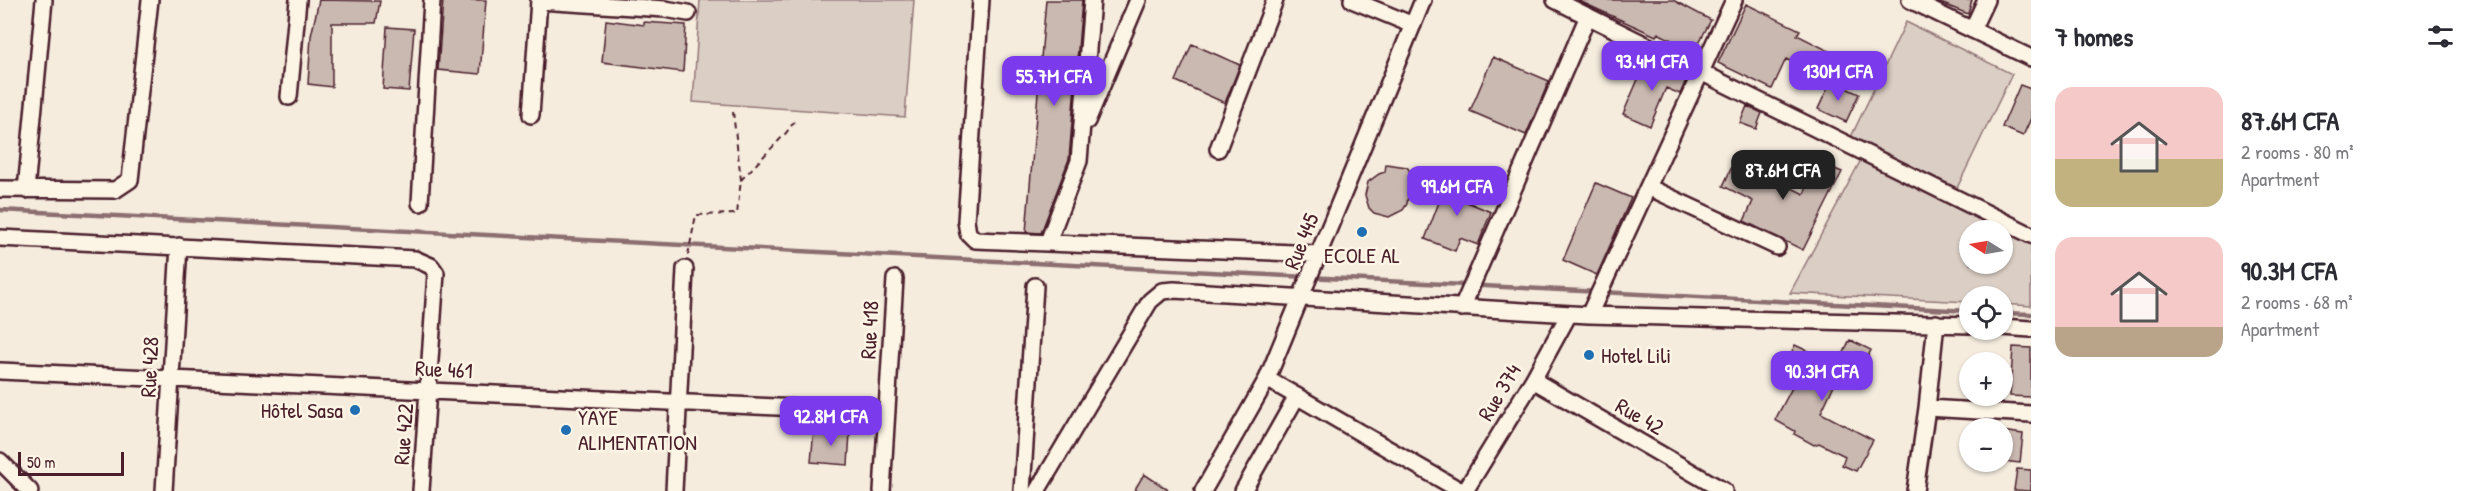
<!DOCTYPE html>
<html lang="en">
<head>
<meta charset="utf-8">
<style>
  :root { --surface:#fff; --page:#f7f7f7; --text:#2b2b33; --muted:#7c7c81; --accent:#7c3aed }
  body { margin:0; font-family:"Patrick Hand",sans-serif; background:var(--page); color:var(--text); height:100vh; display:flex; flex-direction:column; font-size:22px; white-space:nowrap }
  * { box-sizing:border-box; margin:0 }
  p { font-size:20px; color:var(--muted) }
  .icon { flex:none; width:33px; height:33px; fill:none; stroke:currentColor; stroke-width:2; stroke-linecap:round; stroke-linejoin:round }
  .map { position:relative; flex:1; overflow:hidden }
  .details { display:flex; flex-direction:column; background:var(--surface); width:450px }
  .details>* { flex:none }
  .needle { width:39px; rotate:281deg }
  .fabs { position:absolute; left:1959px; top:220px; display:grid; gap:12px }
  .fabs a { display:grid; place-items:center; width:54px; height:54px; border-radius:50%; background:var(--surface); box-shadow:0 2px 4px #0004; font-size:30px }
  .scale { position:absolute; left:18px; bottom:15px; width:106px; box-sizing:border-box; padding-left:6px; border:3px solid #4a1f2b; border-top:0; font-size:16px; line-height:21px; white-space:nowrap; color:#4a1f2b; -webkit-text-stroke:4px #fcf5e5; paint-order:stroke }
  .price { position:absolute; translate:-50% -51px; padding:0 14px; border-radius:12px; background:var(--accent); color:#fff; font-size:20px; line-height:39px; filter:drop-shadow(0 2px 3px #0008) }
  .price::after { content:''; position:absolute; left:50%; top:36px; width:18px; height:14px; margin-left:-9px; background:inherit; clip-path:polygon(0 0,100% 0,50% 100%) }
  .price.on { background:#222; color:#fff }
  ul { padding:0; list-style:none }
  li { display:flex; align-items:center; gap:18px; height:150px; padding:0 24px }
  li span { display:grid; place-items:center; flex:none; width:168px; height:120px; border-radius:18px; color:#555 }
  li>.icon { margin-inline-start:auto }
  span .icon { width:72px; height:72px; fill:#fffc; stroke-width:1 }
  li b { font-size:26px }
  h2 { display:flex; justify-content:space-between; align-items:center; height:72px; padding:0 24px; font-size:26px }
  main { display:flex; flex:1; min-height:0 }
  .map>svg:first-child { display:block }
  .green { fill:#dbcec4; stroke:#927678; stroke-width:1.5; fill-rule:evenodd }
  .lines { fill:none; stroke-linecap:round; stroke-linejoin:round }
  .stream { stroke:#8c6e70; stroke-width:4.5 }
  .building { fill:#cab9b1; stroke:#4a1f2b; stroke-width:1.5 }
  .minor-casing { stroke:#4a1f2b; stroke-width:20 }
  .path { stroke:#4a1f2b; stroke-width:2; stroke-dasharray:6 4.5; stroke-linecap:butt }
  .minor { stroke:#fcf5e5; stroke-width:15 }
  .poi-dot { fill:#1f6fb2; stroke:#fcf5e5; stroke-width:2 }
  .labels { text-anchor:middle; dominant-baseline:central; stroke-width:5; stroke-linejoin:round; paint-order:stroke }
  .street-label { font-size:22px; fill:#4a1f2b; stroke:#fcf5e5 }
  .poi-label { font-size:22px; fill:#4a1f2b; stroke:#fcf5e5; text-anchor:start }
</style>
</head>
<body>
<main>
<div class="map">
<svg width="2031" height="491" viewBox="0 0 2031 491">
  <rect width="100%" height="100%" fill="#f5ecde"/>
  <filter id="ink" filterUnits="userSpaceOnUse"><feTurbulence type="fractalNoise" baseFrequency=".0167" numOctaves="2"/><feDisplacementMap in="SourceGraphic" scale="12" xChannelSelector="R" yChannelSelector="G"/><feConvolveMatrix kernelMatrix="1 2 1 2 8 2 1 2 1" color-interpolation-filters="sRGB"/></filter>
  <g filter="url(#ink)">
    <!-- green -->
    <path class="green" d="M700 0H914L905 117 693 102Z
      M1906 22 2012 74 1957 188 1851 137Z
      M1862 158 2031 244V306L2003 304 2002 297H1970L1969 302 1790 293ZM1970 231H2002V264H1970Z"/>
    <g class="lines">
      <!-- stream -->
      <path class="stream" d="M0 210 1970 311
        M2002 313 2031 314"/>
    </g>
    <!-- building -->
    <path class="building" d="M319 0 380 1 376 23H332V87L308 84 311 36Z
      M443 0H486L480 74 438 70Z
      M1046 0H1082L1069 159 1041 233 1026 232Z
      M1577 0H1673L1711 20 1694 52 1658 33 1656 36Z
      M1933 0H1972L1968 14Z
      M1746 4 1800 30 1797 35 1833 53 1821 76 1786 59 1772 89 1718 63Z
      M606 20 644 25V22L686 25 683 72 602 62Z
      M387 27 414 29 409 91 383 89Z
      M1192 44 1240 65 1225 103 1176 81Z
      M1493 57 1549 81 1526 135 1470 111Z
      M1646 61 1687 78 1680 94 1666 88 1650 126 1623 114Z
      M1831 81 1859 94 1846 122 1818 109Z
      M2020 85 2031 89V118L2023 136 2002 127Z
      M1747 106 1762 113 1756 129 1740 123Z
      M1737 156 1763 169 1761 173 1804 194 1818 162 1842 172 1803 250 1744 221 1753 201 1723 186Z
      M1386 164 1407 167 1418 183 1409 189 1407 204 1403 210 1389 217 1374 213 1369 208 1365 195 1368 182 1379 174 1385 172Z
      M1449 176 1474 186 1467 202 1491 212 1478 245 1460 238 1455 251 1425 239Z
      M1596 183 1631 198 1597 275 1563 260Z
      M1850 340 1871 350 1862 369 1854 365 1850 374 1847 372 1845 377 1839 374 1821 413 1873 440 1856 471 1842 465 1845 456 1819 443 1814 445 1794 434 1795 431 1775 420 1795 382 1781 376 1795 345 1838 365Z
      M2013 347 2031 348V397L2010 396Z
      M814 429 850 432 848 465 811 462Z
      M2002 431 2023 434 2020 463 2002 461Z
      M2017 469 2031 470V491L2014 490Z
      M1144 474 1170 491H1134Z"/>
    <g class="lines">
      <!-- minor casing -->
      <g class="minor-casing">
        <path id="minor" d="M981 0 966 221 968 233 975 240 1320 254
          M1352 0 1413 25
          M1555 0 2031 235
          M1910 0 2031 58
          M539 1 665 9 688 13
          M1972 30 1986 0
          M289 97 298 0
          M531 115 539 0
          M1087 121 1138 0
          M1218 149 1275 0
          M1648 187 1777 247
          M0 189 115 190 130 180 150 0
          M26 190 44 0
          M420 203 432 0
          M0 238 415 259 431 266 436 273 421 491
          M1048 242 1079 161 1092 0
          M1462 308 1588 16
          M1589 315 1734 0
          M2002 327 2031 329
          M0 371 887 412
          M1267 379 1461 491
          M1533 380 1724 491
          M1927 408 2031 414
          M0 461 30 491
          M164 491 179 246
          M674 491 685 269
          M882 491 895 279
          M1022 491 1035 286
          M1037 491 1150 301 1162 291 1174 290 1589 315 1970 325
          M1203 491 1267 379 1423 0
          M1243 491 1297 396
          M1465 491 1533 380 1569 314
          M1915 491 1927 408 1936 323"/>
      </g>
      <!-- path -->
      <path class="path" d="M741 180 786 133 797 118
        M688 255 696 215 737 214 741 180 733 112"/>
      <!-- minor -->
      <use href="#minor" class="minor"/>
    </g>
  </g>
  <!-- markers -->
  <g class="poi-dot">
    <circle cx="1362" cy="232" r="6"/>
    <circle cx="1589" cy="355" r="6"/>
    <circle cx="355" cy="410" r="6"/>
    <circle cx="566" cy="430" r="6"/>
  </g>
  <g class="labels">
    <!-- street labels -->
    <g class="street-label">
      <text transform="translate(1301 241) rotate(-68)">Rue 445</text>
      <text transform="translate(869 330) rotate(-87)">Rue 418</text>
      <text transform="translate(149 367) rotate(-87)">Rue 428</text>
      <text transform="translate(444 369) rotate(3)">Rue 461</text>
      <text transform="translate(1499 392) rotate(-59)">Rue 374</text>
      <text transform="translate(1640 416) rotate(30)">Rue 42</text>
      <text transform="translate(403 434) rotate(-86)">Rue 422</text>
    </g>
    <!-- poi labels -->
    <g class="poi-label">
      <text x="1362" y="255" text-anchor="middle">ECOLE AL</text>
      <text x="1601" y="355">Hotel Lili</text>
      <text x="343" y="410" text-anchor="end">Hôtel Sasa</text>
      <text x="578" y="417">YAYE<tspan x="578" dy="25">ALIMENTATION</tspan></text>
    </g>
  </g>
</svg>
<div class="fabs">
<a><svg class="needle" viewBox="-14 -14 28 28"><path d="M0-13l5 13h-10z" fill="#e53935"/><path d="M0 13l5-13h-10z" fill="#7c7c81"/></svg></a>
<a><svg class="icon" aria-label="locate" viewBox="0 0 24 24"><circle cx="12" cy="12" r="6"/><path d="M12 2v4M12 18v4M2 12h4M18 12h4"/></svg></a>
<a>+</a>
<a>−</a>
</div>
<div class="scale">50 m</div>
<b class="price" style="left:1652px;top:92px">93.4M CFA</b>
<b class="price" style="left:1838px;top:102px">130M CFA</b>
<b class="price" style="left:1054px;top:107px">55.7M CFA</b>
<b class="price on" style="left:1783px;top:201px">87.6M CFA</b>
<b class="price" style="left:1457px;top:217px">99.6M CFA</b>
<b class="price" style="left:1822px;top:402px">90.3M CFA</b>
<b class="price" style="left:831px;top:447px">92.8M CFA</b>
</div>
<section class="details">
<h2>7 homes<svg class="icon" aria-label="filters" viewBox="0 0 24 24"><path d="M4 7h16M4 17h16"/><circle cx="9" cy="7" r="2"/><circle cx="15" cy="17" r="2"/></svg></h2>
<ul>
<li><span style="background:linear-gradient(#f6c9c9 60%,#c2b280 0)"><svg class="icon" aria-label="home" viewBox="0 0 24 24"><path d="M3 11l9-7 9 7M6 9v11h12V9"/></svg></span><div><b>87.6M CFA</b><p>2 rooms · 80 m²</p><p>Apartment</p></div></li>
<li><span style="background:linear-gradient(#f6c9c9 75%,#b9a48a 0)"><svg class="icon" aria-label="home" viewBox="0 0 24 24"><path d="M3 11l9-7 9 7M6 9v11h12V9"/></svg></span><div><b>90.3M CFA</b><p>2 rooms · 68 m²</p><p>Apartment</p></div></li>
</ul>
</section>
</main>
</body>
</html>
